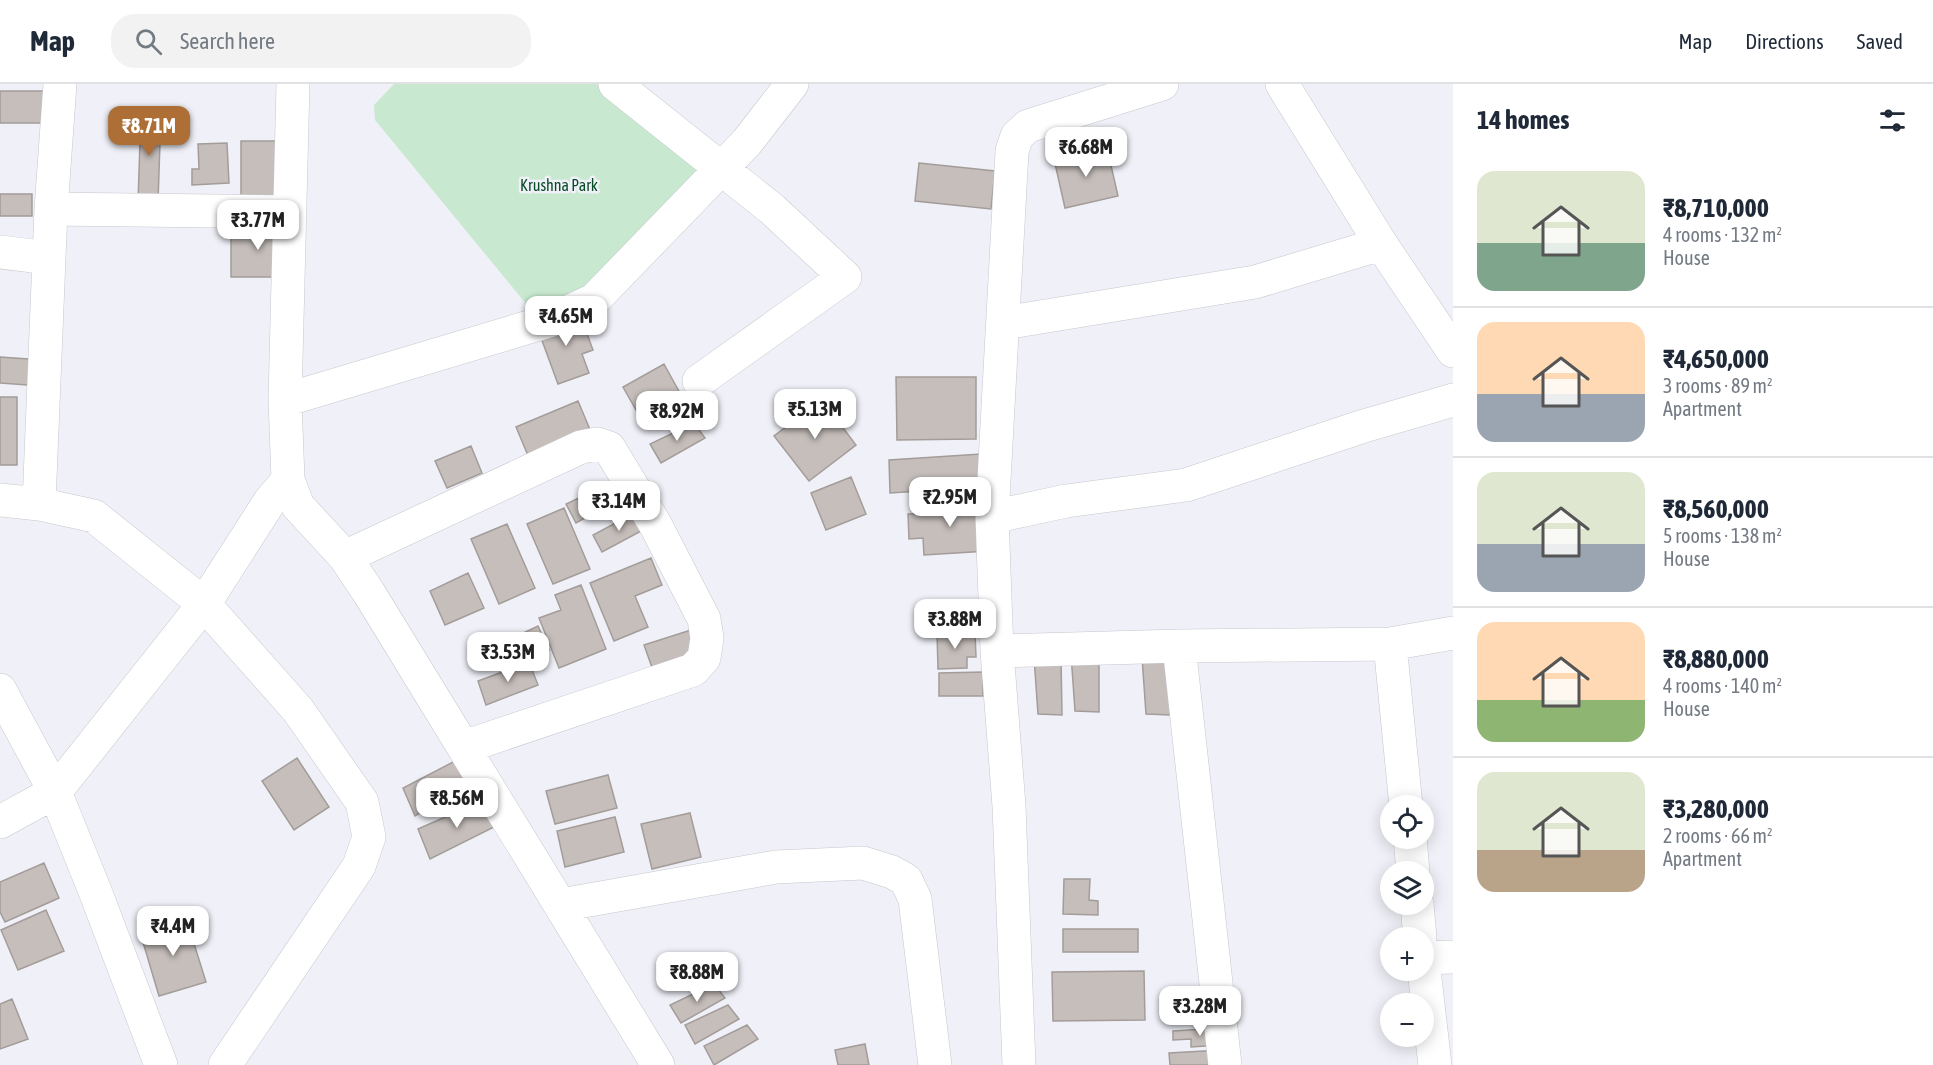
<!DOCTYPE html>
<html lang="en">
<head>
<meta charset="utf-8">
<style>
  :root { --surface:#fff; --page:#f2f2f3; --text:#1f2937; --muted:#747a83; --line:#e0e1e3; --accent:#ae6f36 }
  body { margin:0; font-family:"Asap Condensed",sans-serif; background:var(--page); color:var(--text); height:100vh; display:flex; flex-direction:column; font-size:22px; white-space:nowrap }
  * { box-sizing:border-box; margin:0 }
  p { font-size:20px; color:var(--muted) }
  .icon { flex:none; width:33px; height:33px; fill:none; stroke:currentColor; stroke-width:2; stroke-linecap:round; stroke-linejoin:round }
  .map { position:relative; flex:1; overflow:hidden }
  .details { display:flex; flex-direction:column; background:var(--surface); width:480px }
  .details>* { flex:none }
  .tools { position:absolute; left:1380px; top:711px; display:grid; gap:12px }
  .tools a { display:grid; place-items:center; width:54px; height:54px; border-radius:50%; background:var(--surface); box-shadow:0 3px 15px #0003; font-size:30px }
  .price { position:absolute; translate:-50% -51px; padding:0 14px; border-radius:12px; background:#fff; color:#222; font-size:20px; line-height:39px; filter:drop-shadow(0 2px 3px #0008) }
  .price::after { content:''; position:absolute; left:50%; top:36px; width:18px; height:14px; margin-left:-9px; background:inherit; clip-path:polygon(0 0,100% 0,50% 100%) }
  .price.selected { background:var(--accent); color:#fff }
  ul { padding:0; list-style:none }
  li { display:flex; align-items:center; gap:18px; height:150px; padding:0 24px }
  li+li { border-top:2px solid var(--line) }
  li span { display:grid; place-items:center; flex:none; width:168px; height:120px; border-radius:18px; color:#555 }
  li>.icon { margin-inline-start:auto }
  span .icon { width:72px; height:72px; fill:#fffc; stroke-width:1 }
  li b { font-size:26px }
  h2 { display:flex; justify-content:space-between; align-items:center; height:72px; padding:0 24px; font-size:26px }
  header { display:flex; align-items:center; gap:36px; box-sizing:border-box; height:84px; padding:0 30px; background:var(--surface); border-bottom:2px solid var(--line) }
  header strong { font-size:28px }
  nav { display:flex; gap:33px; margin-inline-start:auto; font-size:21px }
  .search { width:420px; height:54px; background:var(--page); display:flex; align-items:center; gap:15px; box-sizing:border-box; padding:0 21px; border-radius:24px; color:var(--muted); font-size:22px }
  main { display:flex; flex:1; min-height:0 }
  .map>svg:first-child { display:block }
  .green { fill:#c8e8cf }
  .building { fill:#c5bebb; stroke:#a39c99; stroke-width:1.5 }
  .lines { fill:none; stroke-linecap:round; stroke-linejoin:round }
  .minor-casing { stroke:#c6c7ce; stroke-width:34 }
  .minor { stroke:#fff; stroke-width:33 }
  .labels { text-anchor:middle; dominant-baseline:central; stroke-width:5; stroke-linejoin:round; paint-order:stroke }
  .park-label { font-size:16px; fill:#084c26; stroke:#f0f1f8 }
</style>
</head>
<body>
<header>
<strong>Map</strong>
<div class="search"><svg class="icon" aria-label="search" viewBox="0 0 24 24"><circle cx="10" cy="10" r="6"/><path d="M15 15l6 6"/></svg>Search here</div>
<nav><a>Map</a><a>Directions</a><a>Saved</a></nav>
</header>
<main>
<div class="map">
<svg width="1453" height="981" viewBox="0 0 1453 981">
  <rect width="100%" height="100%" fill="#f0f1f8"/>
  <!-- green -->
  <path class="green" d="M394 0H608L711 76 594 216 541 238 375 36 374 21Z"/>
  <!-- building -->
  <path class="building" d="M0 7H46L45 39H0Z
    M141 28 161 29 158 118H138Z
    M241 57H285V112H241Z
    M227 59 229 99 192 101V85H199L198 60Z
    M1107 64 1118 112 1065 124 1054 75Z
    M919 79 995 87 991 125 915 117Z
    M0 110H32V132H0Z
    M231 141H284V193H231Z
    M579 228 593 266 582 270 589 289 558 300 537 243Z
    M0 273 43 276 41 302 0 299Z
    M664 280 681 311 640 333 623 303Z
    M896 293H976V355L897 356Z
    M0 313H17V381H0Z
    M822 316 856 361 809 397 774 352Z
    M578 317 594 355 532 381 516 343Z
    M694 339 705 354 661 379 650 360Z
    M471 362 482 389 447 404 435 377Z
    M981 370 983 403 890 409 889 376Z
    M851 393 866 430 826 446 811 409Z
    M610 399 620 414 576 439 566 420Z
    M986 419 988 467 924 471 923 454 909 455 908 430H916L914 423Z
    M564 424 590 485 553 500 527 440Z
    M636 428 645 445 602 468 593 451Z
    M507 440 535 504 499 520 471 455Z
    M651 474 662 501 635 512 648 543 614 557 590 499Z
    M468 489 484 524 445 541 430 507Z
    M581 501 606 565 559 584 539 534 561 526 555 511Z
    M538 542 549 566 510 584 500 560Z
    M691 546 700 574 654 589 644 561Z
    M975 548 976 573H967V584L938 585 937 549Z
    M1071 570 1099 571V628L1075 627Z
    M1034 573 1061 574 1062 631 1038 630Z
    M1142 573 1170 574V631L1146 630Z
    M529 578 538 601 486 621 478 597Z
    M983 588V612H939V589Z
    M297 674 329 723 294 746 262 697Z
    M457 676 471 698 415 732 403 704Z
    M608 691 617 724 555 740 546 707Z
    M482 717 500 740 430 775 418 745Z
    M690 729 701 773 652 785 641 740Z
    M615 733 624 768 565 783 557 747Z
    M44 779 59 814 5 838 0 828V798Z
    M1064 795H1090L1089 816 1098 817V831L1063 830Z
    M46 826 64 867 18 886 1 846Z
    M186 834 206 898 159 912 140 848Z
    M1063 845H1138V868H1063Z
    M1144 887 1145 936 1053 937 1052 888Z
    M714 900 725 914 681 939 670 921Z
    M12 915 28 955 0 965V920Z
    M728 921 739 935 695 960 685 941Z
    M747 941 758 955 714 981 704 962Z
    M1220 944 1221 961 1191 963V955L1173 956V947Z
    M865 960 869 981H838L835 966Z
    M1221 966V981H1170L1169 969Z"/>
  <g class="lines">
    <!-- minor casing -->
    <g class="minor-casing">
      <path id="minor" d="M293 0 285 316 288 396 298 422 345 473 369 509 658 981
        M615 0 772 125 845 193 699 297
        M1162 0 1028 42 1017 52 1012 67 992 433 997 567 1179 562 1390 560 1453 549
        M1282 0 1381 160 1453 267
        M51 125 290 128
        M0 168 49 174
        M1004 239 1255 198 1381 160
        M285 316 549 237 594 216 747 58 792 0
        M0 416 39 420 94 432 204 520 298 626 362 718 369 753 359 782 225 981
        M39 420 51 125 60 0
        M992 433 1066 417 1186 401 1364 342 1453 316
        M345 473 581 363 597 360 609 364 655 440 704 535 707 554 704 574 693 586 464 663
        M1390 560 1406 722
        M1179 562 1225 981
        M997 567 1009 722 1019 981
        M0 606 55 708 95 807 161 981
        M0 738 55 708 204 520 270 417 288 396
        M1410 754 1413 788
        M1417 820 1420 854
        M561 821 776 783 863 779 892 788 906 796 915 815 935 981
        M1424 874 1453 873
        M1424 886 1435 981"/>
    </g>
    <!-- minor -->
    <use href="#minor" class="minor"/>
  </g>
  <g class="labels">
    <!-- park labels -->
    <g class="park-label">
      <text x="559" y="101">Krushna Park</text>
    </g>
  </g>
</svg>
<div class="tools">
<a><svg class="icon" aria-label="locate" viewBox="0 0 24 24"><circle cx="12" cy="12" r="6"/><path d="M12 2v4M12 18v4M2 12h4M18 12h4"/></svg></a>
<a><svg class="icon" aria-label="layers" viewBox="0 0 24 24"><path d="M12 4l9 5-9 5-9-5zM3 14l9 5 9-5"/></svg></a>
<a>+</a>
<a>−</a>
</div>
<b class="price selected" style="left:149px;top:73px">₹8.71M</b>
<b class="price" style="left:1086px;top:94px">₹6.68M</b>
<b class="price" style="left:258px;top:167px">₹3.77M</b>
<b class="price" style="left:566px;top:263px">₹4.65M</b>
<b class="price" style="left:815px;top:356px">₹5.13M</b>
<b class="price" style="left:677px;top:358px">₹8.92M</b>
<b class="price" style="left:950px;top:444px">₹2.95M</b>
<b class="price" style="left:619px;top:448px">₹3.14M</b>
<b class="price" style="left:955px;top:566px">₹3.88M</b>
<b class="price" style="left:508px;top:599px">₹3.53M</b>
<b class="price" style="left:457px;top:745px">₹8.56M</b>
<b class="price" style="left:173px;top:873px">₹4.4M</b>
<b class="price" style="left:697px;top:919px">₹8.88M</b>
<b class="price" style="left:1200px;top:953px">₹3.28M</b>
</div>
<section class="details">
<h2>14 homes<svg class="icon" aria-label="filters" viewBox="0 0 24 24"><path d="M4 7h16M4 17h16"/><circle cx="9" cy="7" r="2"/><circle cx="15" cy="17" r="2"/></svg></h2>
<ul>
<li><span style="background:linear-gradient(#dfe7d0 60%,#7fa58c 0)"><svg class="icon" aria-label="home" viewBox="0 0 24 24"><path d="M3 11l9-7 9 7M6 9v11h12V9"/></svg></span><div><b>₹8,710,000</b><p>4 rooms · 132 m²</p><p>House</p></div></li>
<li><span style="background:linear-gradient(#ffd9b3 60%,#9aa5b1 0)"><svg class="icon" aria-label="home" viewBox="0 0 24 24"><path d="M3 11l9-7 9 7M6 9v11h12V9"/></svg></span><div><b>₹4,650,000</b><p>3 rooms · 89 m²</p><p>Apartment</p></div></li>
<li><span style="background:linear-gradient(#dfe7d0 60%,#9aa5b1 0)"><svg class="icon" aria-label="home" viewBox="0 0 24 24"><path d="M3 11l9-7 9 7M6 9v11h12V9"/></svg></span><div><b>₹8,560,000</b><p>5 rooms · 138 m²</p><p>House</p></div></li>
<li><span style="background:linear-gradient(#ffd9b3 65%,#8fb573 0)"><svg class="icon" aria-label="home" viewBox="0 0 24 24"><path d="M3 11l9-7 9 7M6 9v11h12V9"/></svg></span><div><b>₹8,880,000</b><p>4 rooms · 140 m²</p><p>House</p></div></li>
<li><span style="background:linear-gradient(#dfe7d0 65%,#b9a48a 0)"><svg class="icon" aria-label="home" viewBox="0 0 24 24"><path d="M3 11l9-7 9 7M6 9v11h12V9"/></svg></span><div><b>₹3,280,000</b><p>2 rooms · 66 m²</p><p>Apartment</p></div></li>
</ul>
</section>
</main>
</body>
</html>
